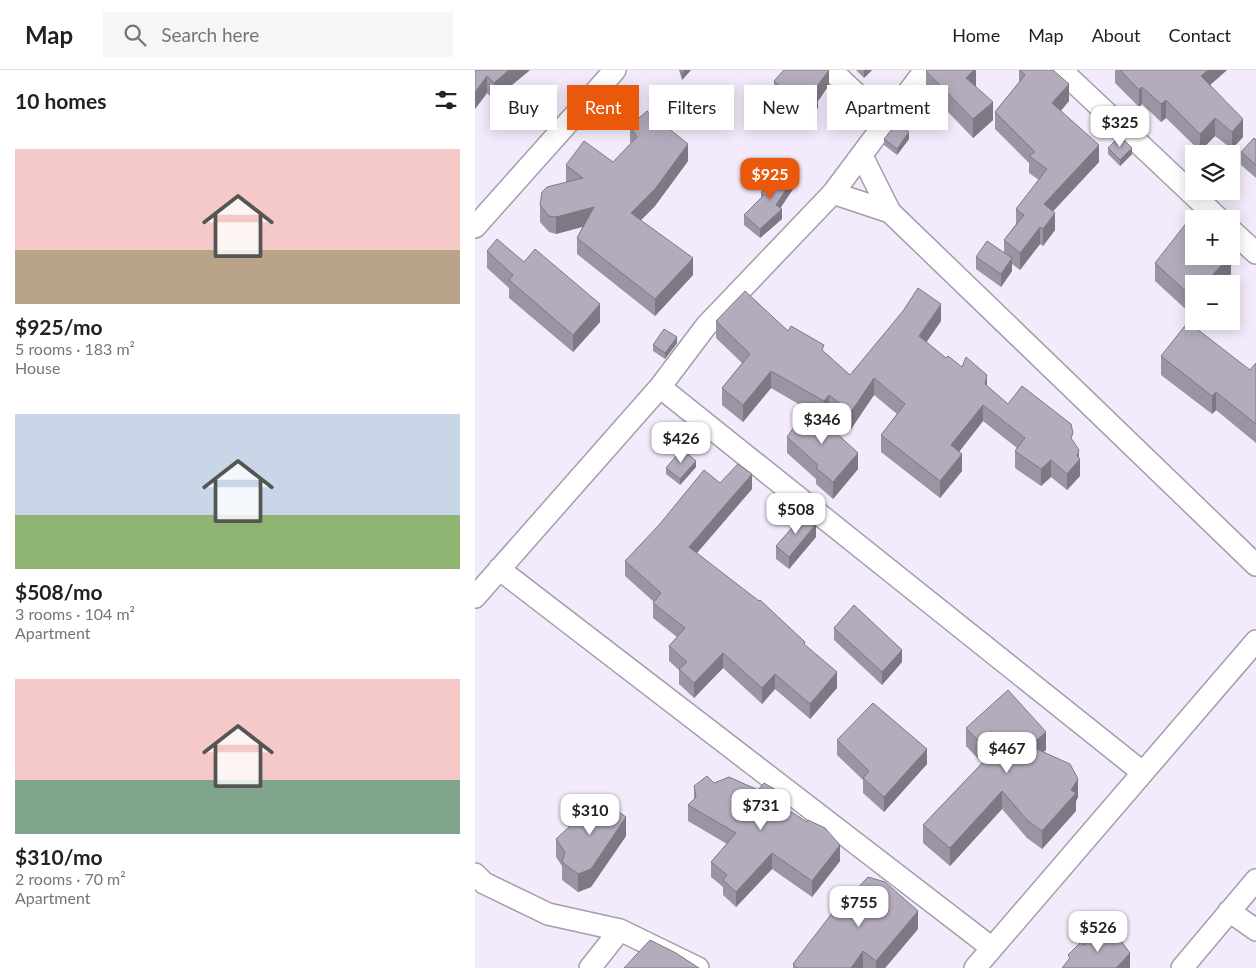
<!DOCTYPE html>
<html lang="en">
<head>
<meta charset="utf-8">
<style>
  :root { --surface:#fff; --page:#f6f6f6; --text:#222; --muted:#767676; --line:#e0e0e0; --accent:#ea580c }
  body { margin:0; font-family:Lato,sans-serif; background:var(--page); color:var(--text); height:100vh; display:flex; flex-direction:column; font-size:19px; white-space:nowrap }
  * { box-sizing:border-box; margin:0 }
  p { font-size:16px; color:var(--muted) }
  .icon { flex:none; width:28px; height:28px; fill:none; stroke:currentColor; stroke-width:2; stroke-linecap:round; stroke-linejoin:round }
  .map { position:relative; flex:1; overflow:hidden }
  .drawer { display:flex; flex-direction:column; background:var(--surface); width:475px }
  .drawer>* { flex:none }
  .hud { position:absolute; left:15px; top:15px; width:475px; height:45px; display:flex; gap:10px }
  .tools { position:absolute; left:710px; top:75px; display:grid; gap:10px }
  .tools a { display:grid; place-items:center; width:55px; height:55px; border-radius:0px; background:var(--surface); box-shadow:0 2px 12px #0003; font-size:25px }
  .price { position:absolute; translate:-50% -42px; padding:0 11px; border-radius:10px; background:#fff; color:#222; font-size:16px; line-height:32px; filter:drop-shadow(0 1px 2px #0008) }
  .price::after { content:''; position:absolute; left:50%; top:30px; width:15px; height:11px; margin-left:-8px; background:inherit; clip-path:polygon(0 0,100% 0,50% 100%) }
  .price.current { background:var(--accent); color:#fff }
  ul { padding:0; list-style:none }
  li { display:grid; align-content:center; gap:10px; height:265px; padding:0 15px }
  li span { display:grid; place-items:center; height:155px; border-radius:0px; color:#555 }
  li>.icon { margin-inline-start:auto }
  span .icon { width:90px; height:90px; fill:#fffc; stroke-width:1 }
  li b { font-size:21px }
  h2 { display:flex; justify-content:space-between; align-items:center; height:60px; padding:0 15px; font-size:21px }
  .pill { padding:0 18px; border-radius:0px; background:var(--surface); box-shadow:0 2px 12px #0003; font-size:18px; line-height:45px }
  .pill.current { background:var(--accent); color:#fff }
  header { display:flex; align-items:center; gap:30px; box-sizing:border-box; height:70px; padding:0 25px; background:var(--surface); border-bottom:1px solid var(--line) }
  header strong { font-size:24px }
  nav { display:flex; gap:28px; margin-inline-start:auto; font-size:18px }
  .search { width:350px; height:45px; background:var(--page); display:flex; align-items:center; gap:12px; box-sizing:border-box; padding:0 18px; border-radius:0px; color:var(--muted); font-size:19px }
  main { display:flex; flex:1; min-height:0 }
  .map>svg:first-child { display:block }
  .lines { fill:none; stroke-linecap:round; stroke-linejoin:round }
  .street-casing { stroke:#a49dad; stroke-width:24 }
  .street { stroke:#fff; stroke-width:21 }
  .wall { fill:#9b94a3 }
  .shaded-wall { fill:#7e7884 }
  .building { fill:#b4acbd; stroke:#7e7884 }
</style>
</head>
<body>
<header>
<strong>Map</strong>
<div class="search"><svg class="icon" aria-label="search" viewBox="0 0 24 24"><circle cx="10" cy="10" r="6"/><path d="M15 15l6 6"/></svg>Search here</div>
<nav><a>Home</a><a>Map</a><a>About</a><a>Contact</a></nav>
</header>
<main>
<section class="drawer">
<h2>10 homes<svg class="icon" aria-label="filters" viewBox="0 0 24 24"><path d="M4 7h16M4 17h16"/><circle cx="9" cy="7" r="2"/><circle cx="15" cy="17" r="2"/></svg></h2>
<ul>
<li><span style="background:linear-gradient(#f6c9c9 65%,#b9a48a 0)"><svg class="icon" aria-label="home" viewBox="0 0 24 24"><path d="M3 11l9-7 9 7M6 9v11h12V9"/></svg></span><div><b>$925/mo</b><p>5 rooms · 183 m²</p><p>House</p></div></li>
<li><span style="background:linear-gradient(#c9d6e8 65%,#8fb573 0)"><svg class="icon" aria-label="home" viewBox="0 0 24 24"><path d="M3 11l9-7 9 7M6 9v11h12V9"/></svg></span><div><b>$508/mo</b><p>3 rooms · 104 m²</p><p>Apartment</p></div></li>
<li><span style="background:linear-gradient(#f6c9c9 65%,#7fa58c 0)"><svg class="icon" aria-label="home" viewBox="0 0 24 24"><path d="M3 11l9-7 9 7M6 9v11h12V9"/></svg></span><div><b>$310/mo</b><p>2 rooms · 70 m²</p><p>Apartment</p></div></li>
</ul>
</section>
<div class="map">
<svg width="781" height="898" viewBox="0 0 781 898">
  <rect width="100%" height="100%" fill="#f3ebfc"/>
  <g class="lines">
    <!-- street casing -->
    <g class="street-casing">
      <path id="street" d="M356 0 410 51
        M450 0 358 123 231 256 185 317 667 702
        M586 0 744 149
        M387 86 415 142 781 495
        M358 123 415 142
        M0 157 140 0
        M756 160 781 183
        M24 499 517 878
        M0 527 185 317
        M0 804 9 813 73 844 145 860 223 898
        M754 841 781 860
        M115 898 145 860
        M500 898 781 571
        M707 898 781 810"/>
    </g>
    <!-- street -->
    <use href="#street" class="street"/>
  </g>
  <!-- wall -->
  <path class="wall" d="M0 0H55L19 30 12 23 0 39Z
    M204 0H216L207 10Z
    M381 0H397L389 8Z
    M501 0V16L518 50 498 68 451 19V1Z
    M544 0H578L594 31 586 41 624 92 578 141 580 160 568 176 565 174 545 200 537 194V201L526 217 501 199V187L529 183V170L541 154V139L564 110 554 103V93L520 59V42L544 12Z
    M640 0H752L735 15 768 67 757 79 740 66 725 81 691 48 686 52 667 34 664 37 640 13Z
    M299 11 354 15 343 31V38L329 52 299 26Z
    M155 56 213 91 180 136 166 150 218 205 180 246 102 184V168L108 156 81 164 74 162 65 152V135L91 112V95L138 92 156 74 155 72Z
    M409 69H434L422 85 409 75Z
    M781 70V108L766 95V82Z
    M633 78 657 84 645 96 633 84Z
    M305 108 320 116 305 138 307 149 285 168 269 155V145L286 128V123Z
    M12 181 49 192 125 252 98 282 34 228V218L12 198Z
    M756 186V204L717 245 680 211V193Z
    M241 251 313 261 349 282 375 305 466 251 451 272 471 288 512 316 533 334 598 371 604 388 605 406 592 420 576 407 566 416 540 398V381L542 378 508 351 484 382 487 401 465 428 406 382V365L422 344 399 325 376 359 354 342 349 348 339 343 383 399 358 429 341 414V409L312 383V367L332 339 296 318 268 352 247 335V318L267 293 241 268Z
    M202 273 190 289 178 281V275Z
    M686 286 775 300 781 293V373L741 340 737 344 686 305Z
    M221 397 205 415 191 404V398Z
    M245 413 277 419 222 483 330 575 362 618 335 649 300 619 287 634 248 598 219 628 204 614V600L194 591V576L202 567 178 548V533L179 532 150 506V491Z
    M341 467 314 499 301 489V476Z
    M359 558 427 592 407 615 359 570Z
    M491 658 571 680 568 682 603 727 601 731V741L567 779 552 768 527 739 475 796 448 773V755L507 693 491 676Z
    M362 670 452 694 409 742 388 723V710L362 685Z
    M239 713 303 733 365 791 337 827 297 799 261 837 248 825V817L236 807V792L252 774 213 751V735L219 729V716Z
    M151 766 116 817 103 822 87 810V796L81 787V769Z
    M443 859 410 898H318V894Z"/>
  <!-- shaded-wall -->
  <path class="shaded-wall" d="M34 0H55L19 30V13Z
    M210 0H216L207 10V4Z
    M354 0V15L343 31V38L329 52V37L339 20Z
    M389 0H397L389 8Z
    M499 0H501V16L491 8Z
    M733 0H752L726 23V6Z
    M12 6V23L0 39V22Z
    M594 14V31L577 50V33Z
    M667 17V34L664 37V20Z
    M691 30V48L686 52V34Z
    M518 32V50L498 68V49Z
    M740 48V66L725 81V64Z
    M768 49V67L757 79V62Z
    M434 62V69L422 85V79Z
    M213 74V91L180 136 156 160V143Z
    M624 75V92L569 151V134Z
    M657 78V84L645 96V90Z
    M320 106V116L301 145V135Z
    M119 137V154L81 164V147Z
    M307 139V149L285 168V159Z
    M580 143V160L568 176V159Z
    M565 157V174L545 200V183Z
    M755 186H756V204L746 214H729Z
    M218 188V205L180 246V229Z
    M537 188V201L526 217V204Z
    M719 225V243L717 245V227Z
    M125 234V252L98 282V265Z
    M466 234V251L444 283V266Z
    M202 267V273L190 289V283Z
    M296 301V318L268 352V335Z
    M512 305V322L510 314Z
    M399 308V325L376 359V342Z
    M741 322V340L737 344V326Z
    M354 325V342L349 348V331Z
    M508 335V351L476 392V375Z
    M604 380V390L605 389V406L592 420V404L602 386Z
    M383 383V399L358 429V412Z
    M487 384V401L465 428V411Z
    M576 390V407L566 416V399Z
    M221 391V397L205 415V409Z
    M277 404V419L214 492V477Z
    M341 454V467L314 499V487Z
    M427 580V592L407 615V602Z
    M248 583V598L219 628V613Z
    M362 602V618L335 649V634Z
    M300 604V619L287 634V618Z
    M571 662V680L555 695V676Z
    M452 679V694L409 742V727Z
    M603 709V727L601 731V741L567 779V761Z
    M303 721V736L298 730Z
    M527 721V739L475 796V778Z
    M151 747V766L116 817 103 822V804Z
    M365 775V791L337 827V811Z
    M297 783V799L261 837V822Z
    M443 841V859L410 898H401V891Z
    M388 881V898H376Z
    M655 883V898H641Z"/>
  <!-- building -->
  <path class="building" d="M0 0H34L19 13 12 6 0 22Z
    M206 0H210L207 4Z
    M309 0H354L339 20 343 23 329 37 299 11Z
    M452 0H499L491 8 518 32 498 49 451 1Z
    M545 0H578L594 14 577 33 624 75 569 134 580 143 568 159 565 157 545 183 529 170 549 145 541 139 572 99 554 86 560 82 520 42 550 5Z
    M645 0H733L726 6 768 49 757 62 740 48 725 64 691 30 686 34 667 17 664 20Z
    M172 41 213 74 180 119 156 143 218 188 180 229 102 168 119 137 81 147 74 146 65 135 67 122 72 117 108 108 91 95 109 71 138 92 162 67 155 56Z
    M422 53 434 62 422 79 409 69Z
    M645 66 657 78 645 90 633 78Z
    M779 68 781 70V95L766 82Z
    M313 100 320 106 301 135 307 139 285 159 269 145 289 125 286 123 299 104 305 108Z
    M713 151 719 155V186H755L729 214H719V225L717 227 680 193Z
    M22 169 49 192 60 179 125 234 98 265 34 210 38 205 12 181Z
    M512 171 537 188 526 204 501 187Z
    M443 218 466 234 444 266 471 288 473 286 487 297 491 287 512 305 510 314 533 334 547 316 596 354 598 363 596 368 604 380 602 386 605 389 592 404 576 390 566 399 540 381 550 368 508 335 476 375 487 384 465 411 406 365 430 334 399 308 376 342 354 325 349 331 296 301 268 335 247 318 275 284 241 251 270 221 313 261 316 256 349 275 347 280 375 305 428 241Z
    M713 252 775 300 781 293V354L741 322 737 326 686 286Z
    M189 259 202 267 190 283 178 275Z
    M333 337 383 383 358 412 341 398 343 395 312 367Z
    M207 379 221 391 205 409 191 398Z
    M263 394 277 404 214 477 284 531 285 530 330 572 329 574 362 602 335 634 300 604 287 618 248 583 219 613 204 599 212 592 194 576 210 558 178 533 186 523 150 491 184 455 229 400 245 413Z
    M329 444 341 454 314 487 301 476Z
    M379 535 427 580 407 602 359 558Z
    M533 620 571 662 555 676 595 694 603 709 596 720 601 723 567 761 552 750 527 721 475 778 448 755 516 684 491 658Z
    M398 633 452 679 409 727 388 708 394 701 362 670Z
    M232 706 239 713 254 707 283 720 289 713 303 721 298 730 332 752 333 750 350 758 365 775 337 811 297 783 261 822 248 810 252 805 236 792 261 763 213 735 221 727 219 716Z
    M121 726 151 747 116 799 103 804 87 792 90 782 81 769 106 746Z
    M393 807 410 812 443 841 401 891 388 881 376 898H322L318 894 371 825H376Z
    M623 860 646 871 655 883 641 898H587L595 888 593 885 607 871 609 875Z
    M175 870 201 883 224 898H149Z"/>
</svg>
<div class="tools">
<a><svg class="icon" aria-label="layers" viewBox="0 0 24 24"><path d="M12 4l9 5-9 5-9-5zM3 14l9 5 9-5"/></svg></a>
<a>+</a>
<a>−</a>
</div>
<b class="price" style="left:645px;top:78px">$325</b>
<b class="price current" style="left:295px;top:130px">$925</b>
<b class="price" style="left:347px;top:375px">$346</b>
<b class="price" style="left:206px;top:394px">$426</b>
<b class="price" style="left:321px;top:465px">$508</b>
<b class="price" style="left:532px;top:704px">$467</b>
<b class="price" style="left:286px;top:761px">$731</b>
<b class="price" style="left:115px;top:766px">$310</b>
<b class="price" style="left:384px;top:858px">$755</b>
<b class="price" style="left:623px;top:883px">$526</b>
<div class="hud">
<a class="pill">Buy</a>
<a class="pill current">Rent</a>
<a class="pill">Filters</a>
<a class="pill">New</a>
<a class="pill">Apartment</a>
</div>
</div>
</main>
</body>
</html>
